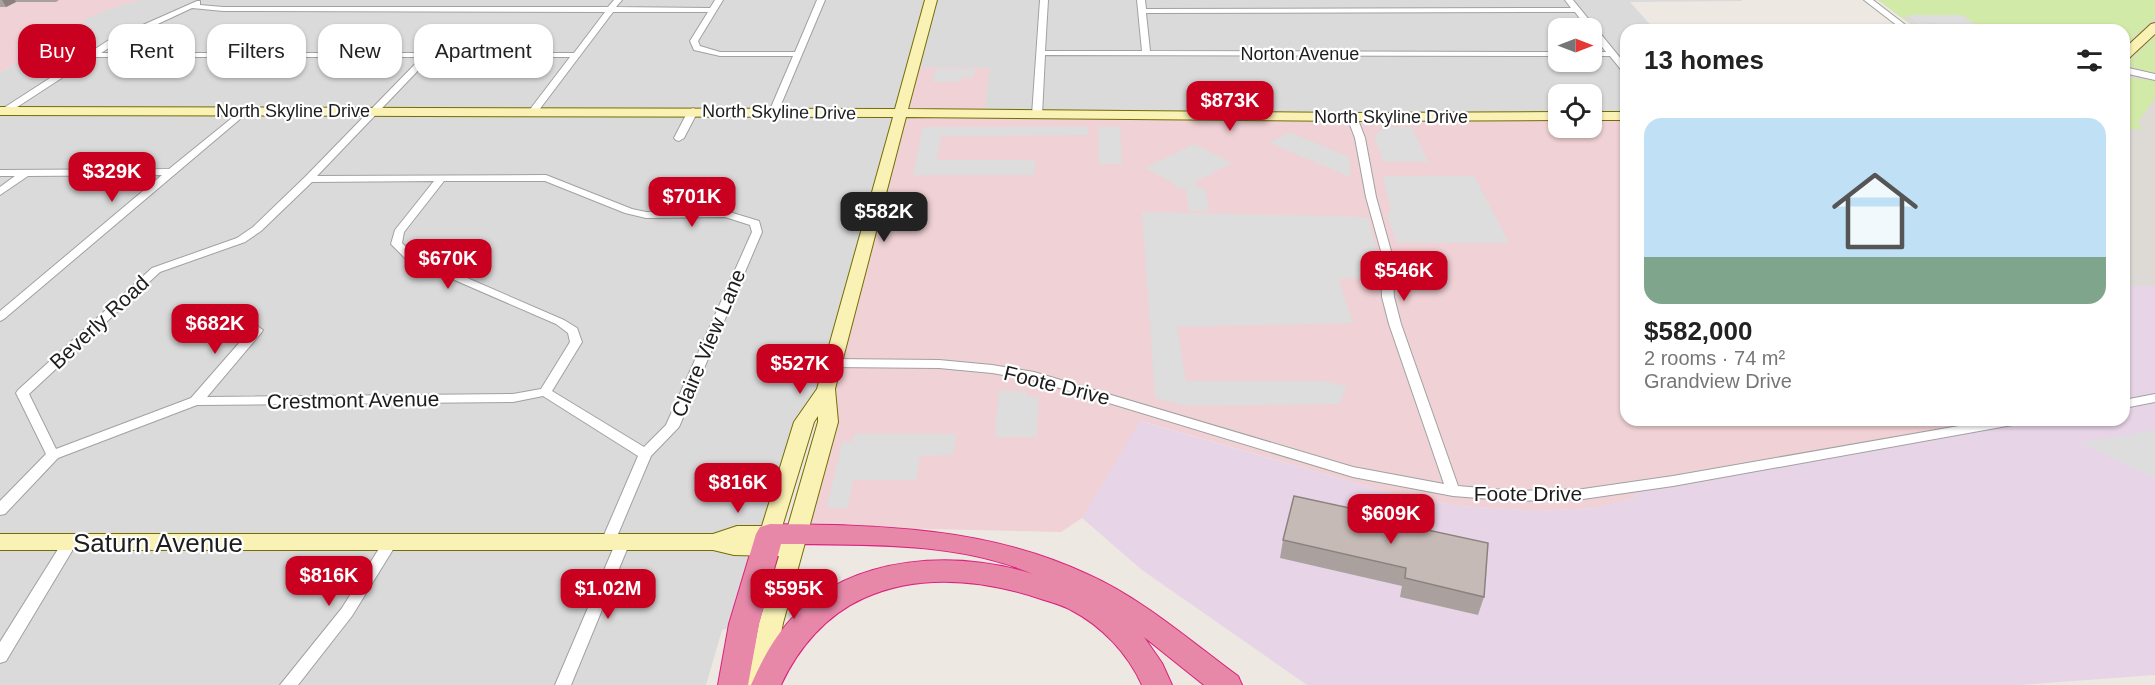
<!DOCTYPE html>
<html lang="en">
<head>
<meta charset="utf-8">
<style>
  :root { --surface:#fff; --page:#f2f2f2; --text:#222; --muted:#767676; --line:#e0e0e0; --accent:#ca0020 }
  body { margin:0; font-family:Helvetica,sans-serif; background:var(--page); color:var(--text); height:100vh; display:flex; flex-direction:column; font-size:22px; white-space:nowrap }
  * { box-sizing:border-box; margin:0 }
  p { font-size:20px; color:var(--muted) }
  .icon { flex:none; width:33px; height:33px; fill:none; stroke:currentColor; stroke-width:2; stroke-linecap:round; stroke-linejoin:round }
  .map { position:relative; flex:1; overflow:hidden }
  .drawer { position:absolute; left:1620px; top:24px; width:510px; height:402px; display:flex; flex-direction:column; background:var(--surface); border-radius:18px; box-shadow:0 2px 4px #0004 }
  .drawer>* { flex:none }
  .banner { position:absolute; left:18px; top:24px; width:570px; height:54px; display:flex; gap:12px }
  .needle { width:39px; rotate:90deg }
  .tools { position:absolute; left:1548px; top:18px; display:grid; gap:12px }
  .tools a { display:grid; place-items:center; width:54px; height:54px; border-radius:12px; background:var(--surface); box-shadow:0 2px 4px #0004; font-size:30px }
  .price { position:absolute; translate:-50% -51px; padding:0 14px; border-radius:12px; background:var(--accent); color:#fff; font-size:20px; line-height:39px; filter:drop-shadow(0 2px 3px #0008) }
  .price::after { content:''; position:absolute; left:50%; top:36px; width:18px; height:14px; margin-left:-9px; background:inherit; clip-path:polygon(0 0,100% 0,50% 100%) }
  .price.current { background:#222; color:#fff }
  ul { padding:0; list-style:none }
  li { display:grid; align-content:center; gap:12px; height:318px; padding:0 24px }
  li+li { border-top:2px solid var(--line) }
  li span { display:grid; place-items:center; height:186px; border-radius:18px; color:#555 }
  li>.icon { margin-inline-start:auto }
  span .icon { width:108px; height:108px; fill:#fffc; stroke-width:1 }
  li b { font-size:26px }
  h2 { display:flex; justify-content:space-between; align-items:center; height:72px; padding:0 24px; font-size:26px }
  .chip { padding:0 21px; border-radius:18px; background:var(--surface); box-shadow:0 2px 4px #0004; font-size:21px; line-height:54px }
  .chip.current { background:var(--accent); color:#fff }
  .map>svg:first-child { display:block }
  .residential { fill:#dbdada; fill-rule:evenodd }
  .commercial { fill:#f0d1d5 }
  .industrial { fill:#e7d4e7 }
  .airport { fill:#ddd9d4 }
  .grass { fill:#d2eaa7 }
  .parking { fill:#ddd }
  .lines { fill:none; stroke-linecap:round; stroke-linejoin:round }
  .street-casing { stroke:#a1a1a1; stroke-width:2 }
  .secondary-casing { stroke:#746e03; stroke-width:2 }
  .highway-casing { stroke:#da227e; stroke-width:2 }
  .street { fill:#fff; fill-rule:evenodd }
  .secondary { fill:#faf2b5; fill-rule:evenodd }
  .highway { fill:#e788a9; fill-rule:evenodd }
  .wall { fill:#aaa09d }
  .shaded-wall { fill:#8b827f }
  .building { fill:#c6bab6; stroke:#8b827f; stroke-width:1.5 }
  .labels { text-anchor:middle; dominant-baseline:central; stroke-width:4.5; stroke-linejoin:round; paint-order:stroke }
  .far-street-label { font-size:18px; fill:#1d1d1d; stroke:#fff }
  .street-label { font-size:21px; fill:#1d1d1d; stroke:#fff }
  .near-street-label { font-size:26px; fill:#1d1d1d; stroke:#fff }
</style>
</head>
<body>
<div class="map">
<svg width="2155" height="685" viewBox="0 0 2155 685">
  <rect width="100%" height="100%" fill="#eee8e2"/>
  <!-- residential -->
  <path class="residential" d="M141 0H1741L1743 1 1630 2 1655 30H1626V116H1592V94H1558V116L826 389 788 473 744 624 722 630 706 685H0V73L90 17 118 5ZM1558 28H1592V62H1558Z"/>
  <!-- commercial -->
  <path class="commercial" d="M0 0H141L118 6 92 16 0 73Z
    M914 67 990 68 984 114 1352 117 1558 116V128H1592V116H1626V420H1974L1980 426 1634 488 1636 498 1594 508 1536 511 1461 506 1404 497 1141 421 1082 518 1061 532 799 526 826 389Z"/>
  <!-- industrial -->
  <path class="industrial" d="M2124 286H2155V675L2019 685H1307L1142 570 1082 518 1140 421 1404 497 1461 506 1536 511 1594 508 1636 498 1634 487 1979 425 1974 420H2124Z"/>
  <!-- airport -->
  <path class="airport" d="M1878 0H2155V286H2124V30H1918Z"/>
  <!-- grass -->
  <path class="grass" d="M1878 0H2155V18L2124 45V30L1966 29 1958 25 1975 24 1962 15H1907L1908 17 1902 18Z
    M2155 36V74L2130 66 2129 62Z
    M2124 77 2155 81V98L2137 123 2144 129H2124Z"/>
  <!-- parking -->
  <path class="parking" d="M1907 15H1962L1976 25H1937L1933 22H1926L1936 30H1927Z
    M935 69H975L974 77H962L961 82H933Z
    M923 127H1088V135L941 136 937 160H1035L1034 175H913Z
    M1098 127H1120L1122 164H1099Z
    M1385 127H1412L1428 162H1384L1374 136Z
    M1289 132 1349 157 1350 177 1270 143Z
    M1194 144 1232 163 1193 183 1205 190 1209 211H1189L1186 189 1176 188 1175 184 1145 168Z
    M1383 176H1474L1509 243H1397L1387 216 1391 210Z
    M1142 212 1368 217 1376 247 1379 278H1344L1339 281 1353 323 1177 327 1186 381H1322L1346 386 1340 404 1187 406 1155 398Z
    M999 391H1027V397H1039L1037 437H995Z
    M2155 430V478L2080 443Z
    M854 434H956L953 455 920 456 916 480H853L848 508 827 507 842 442H852Z"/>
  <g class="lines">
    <!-- street casing -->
    <g class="street-casing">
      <path id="street" d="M614 0H622L616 7 710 8 715 0H723L698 41 700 46 720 52H795L817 0H825L777 114H771L769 112 793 56H720L694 50 690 41 708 12H613L536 114H530L528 112 570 57H431L317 176 546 175 632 209 646 212 726 211 759 221 762 232 679 427 651 456 613 546 608 547 603 546 601 542 638 456 543 396 513 402 197 405 58 458 5 514 0 515V501L46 454 16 393 18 390 152 268 237 238 253 227 305 177 422 57H94L8 113H2V109L109 40 197 1H200V5L223 7H608ZM192 8 223 11 605 12 574 53H101L115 44ZM434 181 395 230 391 244 406 259 556 324 568 333 570 342 541 389 513 394 207 397 261 333 263 330 257 326 253 327 191 398 56 449 29 394 160 272 245 242 261 231 312 182ZM444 181H545L625 213 646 218 725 217 750 225 752 232 666 425 644 447 552 391 582 342 577 328 564 320 414 255 402 243 404 232Z
        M1040 0H1048L1045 51H1142L1137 0H1145L1146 9 1571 8 1565 0H1573L1626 65V73L1623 72 1610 56H1592V52H1606L1592 34V28H1587L1575 12 1146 13 1150 51 1558 52V56L1045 55 1042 115 1037 118 1032 115Z
        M1864 0H1873L1912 30H1903Z
        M2124 67 2155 74V80L2124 73Z
        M693 108 698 111 684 138 679 141 676 140 674 138 688 111Z
        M243 109 248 112 246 114 4 319 0 321V311L162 175 28 176 0 195V187L15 176H0V170L169 169Z
        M1352 114 1357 117 1365 138 1376 197 1391 251 1394 297 1401 324 1458 486 1516 491 1583 489 1673 476 1993 420H2024L2018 424 1673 486 1583 499 1516 501 1453 496 1353 477 1033 380 992 373 939 368 833 367 827 363 833 359 939 360 992 365 1034 372 1353 467 1444 484 1389 324 1382 297 1381 251 1366 197 1355 138 1347 117Z
        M2155 394V402L2124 408V400Z
        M70 537 75 538 77 542 75 546 6 661 0 663V642L65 538Z
        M623 537 628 538 630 542 571 685H555L616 542 618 538Z
        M390 538 395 539 397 543 352 616 298 685H280L342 608 385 539Z"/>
    </g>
    <!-- secondary casing -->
    <g class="secondary-casing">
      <path id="secondary" d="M925 0H937L908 109 1352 113 1558 112V120L1352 121 906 117 835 389 838 422 783 623 771 685H747L759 623 779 556 734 555 713 550H0V534H713L737 526H762L794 422 817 389 893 117 0 115V107L895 109ZM818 416V422L784 540H778L814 422Z
        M2155 23V34L2128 59 2124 60V49L2151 24Z
        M1592 112H1626V120H1592Z"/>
    </g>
    <!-- highway casing -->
    <g class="highway-casing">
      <path id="highway" d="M770 524C879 525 987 527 1087 574 1143 599 1189 640 1238 676L1242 685H1204L1144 637 1162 663 1172 685H1142C1128 654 1102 626 1071 610 1062 605 1051 602 1041 599 984 580 920 573 864 598 826 615 798 648 781 685H751C762 660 775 635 795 615 856 554 956 550 1033 574 956 541 863 545 781 544L759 624 748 685H718L729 624 756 534 760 527Z"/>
    </g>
    <!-- street -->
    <use href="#street" class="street"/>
    <!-- secondary -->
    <use href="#secondary" class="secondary"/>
    <!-- highway -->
    <use href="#highway" class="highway"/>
  </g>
  <!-- wall -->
  <path class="wall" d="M0 0H59L56 2H16L6 7H0Z
    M1358 515 1484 597 1478 615 1400 597 1402 586 1280 558 1283 540Z"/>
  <!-- shaded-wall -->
  <path class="shaded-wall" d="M2 0H15L16 2 6 7Z"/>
  <!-- building -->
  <path class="building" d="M1294 496 1359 510 1358 515 1488 543 1484 597 1405 578 1406 568 1283 540Z"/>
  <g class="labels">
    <!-- far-street labels -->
    <g class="far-street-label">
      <text x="1300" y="54">Norton Avenue</text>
      <text x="293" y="111">North Skyline Drive</text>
      <text transform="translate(779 112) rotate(1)">North Skyline Drive</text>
      <text x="1391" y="117">North Skyline Drive</text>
    </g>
    <!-- street labels -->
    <g class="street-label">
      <text transform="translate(99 322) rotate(-43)">Beverly Road</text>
      <text transform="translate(708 343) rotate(-67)">Claire View Lane</text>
      <text transform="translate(1057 385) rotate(14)">Foote Drive</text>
      <text transform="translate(353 400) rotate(-1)">Crestmont Avenue</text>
      <text x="1528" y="493">Foote Drive</text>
    </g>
    <!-- near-street labels -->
    <g class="near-street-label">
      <text x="158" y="543">Saturn Avenue</text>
    </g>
  </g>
</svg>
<div class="tools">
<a><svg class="needle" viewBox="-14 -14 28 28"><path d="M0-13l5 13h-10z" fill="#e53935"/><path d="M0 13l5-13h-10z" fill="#767676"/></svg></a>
<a><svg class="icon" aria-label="locate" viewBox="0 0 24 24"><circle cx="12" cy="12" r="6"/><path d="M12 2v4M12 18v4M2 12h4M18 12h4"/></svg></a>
</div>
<b class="price" style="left:1230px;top:132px">$873K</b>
<b class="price" style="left:112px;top:203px">$329K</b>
<b class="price" style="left:692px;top:228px">$701K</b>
<b class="price current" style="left:884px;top:243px">$582K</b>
<b class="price" style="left:448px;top:290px">$670K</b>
<b class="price" style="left:1404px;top:302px">$546K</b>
<b class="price" style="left:215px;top:355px">$682K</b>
<b class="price" style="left:800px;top:395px">$527K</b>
<b class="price" style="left:738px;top:514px">$816K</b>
<b class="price" style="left:1391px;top:545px">$609K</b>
<b class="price" style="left:329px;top:607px">$816K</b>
<b class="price" style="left:608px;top:620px">$1.02M</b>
<b class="price" style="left:794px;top:620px">$595K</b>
<div class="banner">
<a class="chip current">Buy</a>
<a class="chip">Rent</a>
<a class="chip">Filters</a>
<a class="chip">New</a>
<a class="chip">Apartment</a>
</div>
<section class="drawer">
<h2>13 homes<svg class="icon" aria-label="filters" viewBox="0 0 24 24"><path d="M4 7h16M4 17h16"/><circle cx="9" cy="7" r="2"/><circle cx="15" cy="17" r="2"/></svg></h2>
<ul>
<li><span style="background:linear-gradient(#bfe0f5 75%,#7fa58c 0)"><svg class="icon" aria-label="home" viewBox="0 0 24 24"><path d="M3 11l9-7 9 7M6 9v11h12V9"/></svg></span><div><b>$582,000</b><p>2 rooms · 74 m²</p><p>Grandview Drive</p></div></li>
</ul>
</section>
</div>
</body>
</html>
